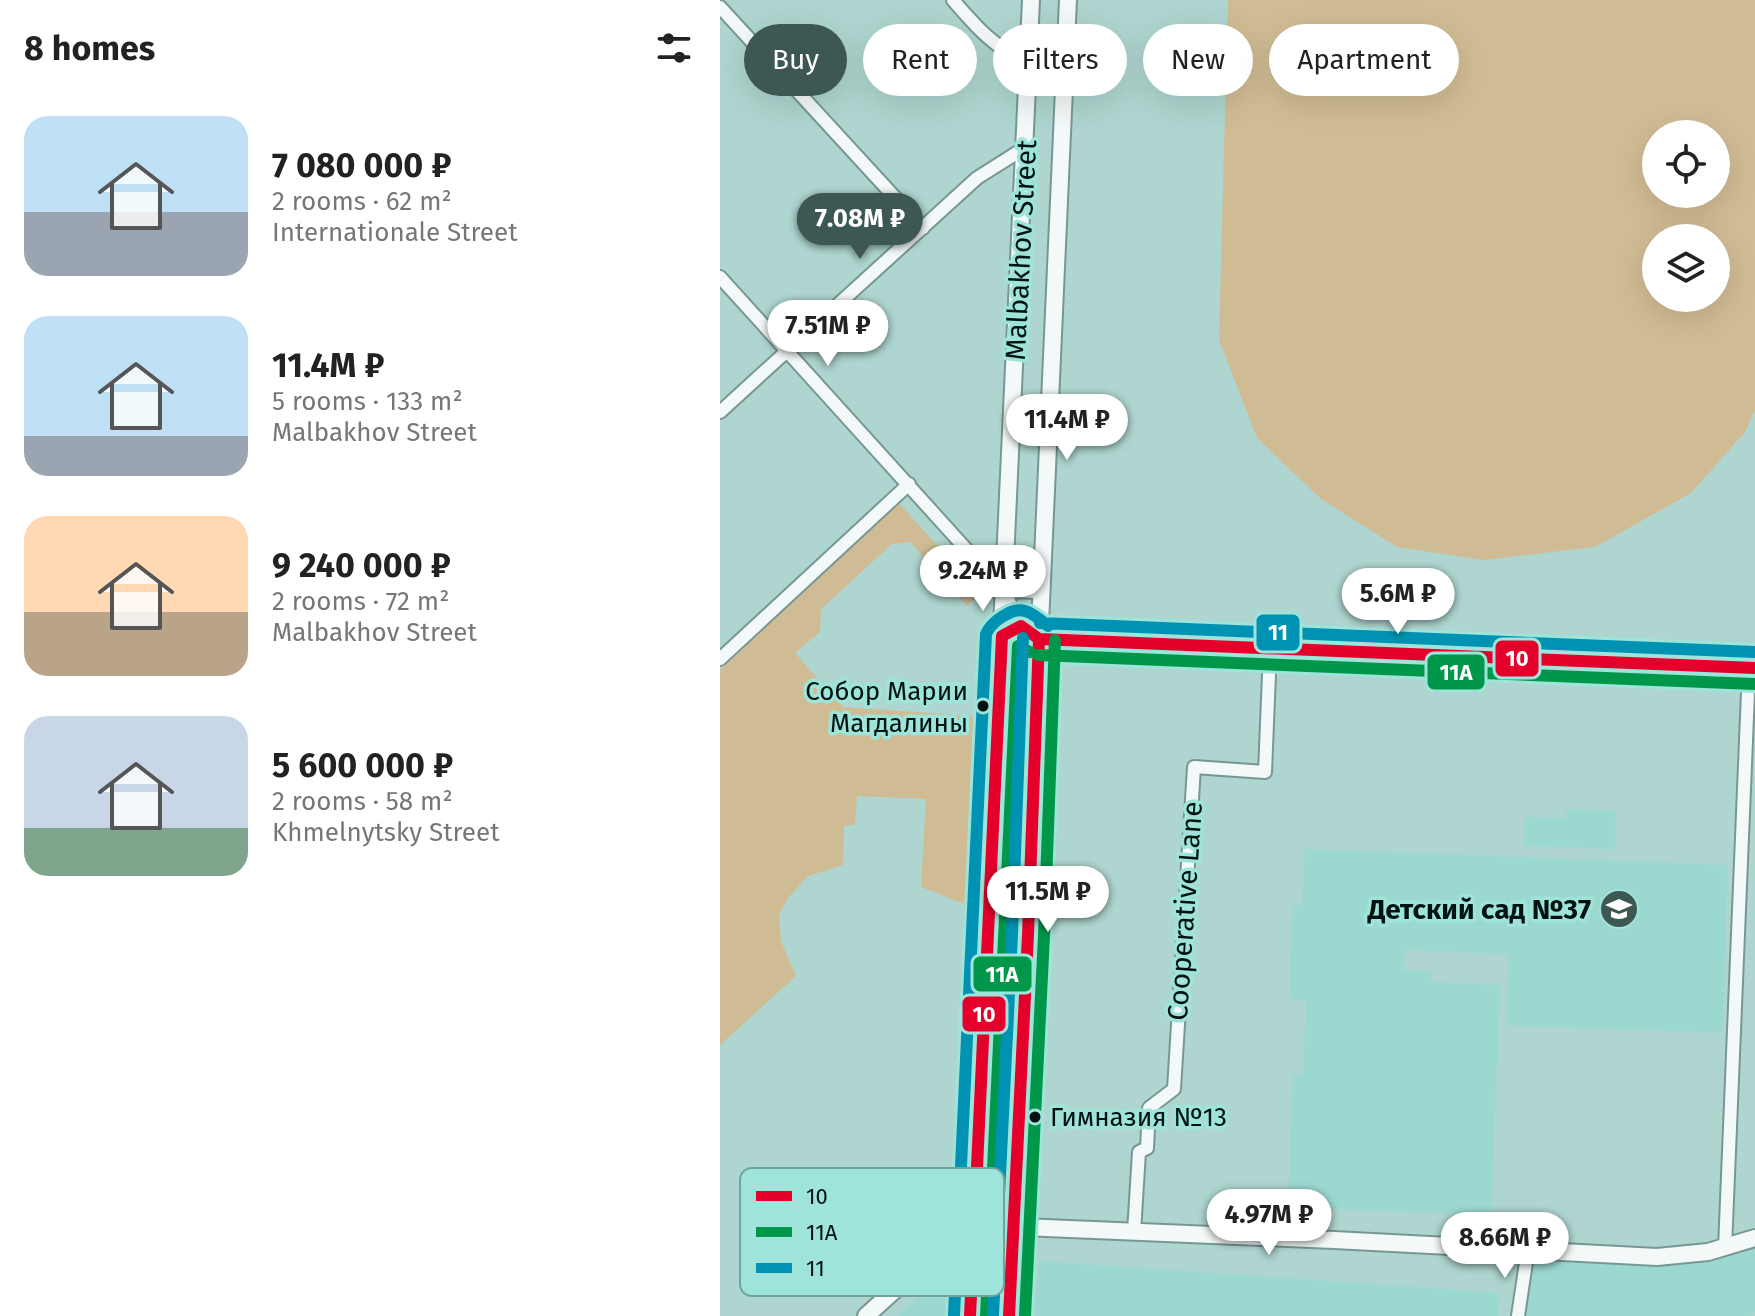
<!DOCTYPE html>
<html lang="en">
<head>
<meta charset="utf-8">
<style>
  :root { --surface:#fff; --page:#f6f6f6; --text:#222; --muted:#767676; --accent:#3d5753 }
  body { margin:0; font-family:"Fira Sans",sans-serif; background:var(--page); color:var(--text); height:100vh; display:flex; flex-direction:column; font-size:30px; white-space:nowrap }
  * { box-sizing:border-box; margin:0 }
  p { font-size:26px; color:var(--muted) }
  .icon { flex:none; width:44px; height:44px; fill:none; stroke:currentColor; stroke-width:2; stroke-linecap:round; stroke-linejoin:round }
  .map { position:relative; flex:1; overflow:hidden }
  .drawer { display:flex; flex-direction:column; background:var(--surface); width:720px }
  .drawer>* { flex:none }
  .hud { position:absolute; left:24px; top:24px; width:760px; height:72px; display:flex; gap:16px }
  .buttons { position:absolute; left:922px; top:120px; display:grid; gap:16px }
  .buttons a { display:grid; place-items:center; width:88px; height:88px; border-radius:50%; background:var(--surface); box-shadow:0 8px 32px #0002; font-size:40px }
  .price { position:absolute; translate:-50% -68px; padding:0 18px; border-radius:28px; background:#fff; color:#222; font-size:26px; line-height:52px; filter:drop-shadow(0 2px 4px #0008) }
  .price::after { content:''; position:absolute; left:50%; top:48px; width:24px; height:18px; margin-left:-12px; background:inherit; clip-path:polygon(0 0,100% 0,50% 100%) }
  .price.on { background:var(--accent); color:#fff }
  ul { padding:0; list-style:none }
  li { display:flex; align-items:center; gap:24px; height:200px; padding:0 24px }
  li span { display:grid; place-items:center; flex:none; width:224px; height:160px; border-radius:24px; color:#555 }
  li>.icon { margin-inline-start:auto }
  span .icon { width:96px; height:96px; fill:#fffc; stroke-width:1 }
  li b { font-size:34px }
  h2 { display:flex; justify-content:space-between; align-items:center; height:96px; padding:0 24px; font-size:34px }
  .tag { padding:0 28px; border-radius:36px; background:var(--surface); box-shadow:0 8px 32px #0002; font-size:28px; line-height:72px }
  .tag.on { background:var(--accent); color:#fff }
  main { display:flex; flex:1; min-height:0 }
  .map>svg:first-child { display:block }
  .built { fill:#9bd9d0 }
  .green { fill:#d0bc94; fill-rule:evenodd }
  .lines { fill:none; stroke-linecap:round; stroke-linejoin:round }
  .minor-casing { stroke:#789793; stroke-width:16 }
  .major-casing { stroke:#789793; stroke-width:20 }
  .minor { stroke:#f3f9f8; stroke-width:12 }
  .major { stroke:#f3f9f8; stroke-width:16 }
  .bus-1-casing { stroke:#9fe4da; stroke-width:18 }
  .bus-2-casing { stroke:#9fe4da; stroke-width:18 }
  .bus-3-casing { stroke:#9fe4da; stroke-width:18 }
  .bus-1 { stroke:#e4002b; stroke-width:12 }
  .bus-2 { stroke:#00974a; stroke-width:12 }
  .bus-3 { stroke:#0092b2; stroke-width:12 }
  .bus-dot { fill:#001310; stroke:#9fe4da; stroke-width:3 }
  .labels { text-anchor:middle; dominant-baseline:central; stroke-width:7; stroke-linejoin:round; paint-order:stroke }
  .bus-label { font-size:26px; fill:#001310; stroke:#9fe4da; text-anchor:end }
  .street-label { font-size:28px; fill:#001310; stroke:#9fe4da }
  .poi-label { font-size:28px; font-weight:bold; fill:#001310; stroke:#9fe4da; text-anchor:end }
  .key { fill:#9fe4da; stroke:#6fa59d; stroke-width:2 }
  .key-label { font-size:22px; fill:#001310 }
  .line-badge { stroke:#9fe4da; stroke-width:3 }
  .badge-label { font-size:22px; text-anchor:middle; font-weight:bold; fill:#fff }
</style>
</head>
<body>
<main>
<section class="drawer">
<h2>8 homes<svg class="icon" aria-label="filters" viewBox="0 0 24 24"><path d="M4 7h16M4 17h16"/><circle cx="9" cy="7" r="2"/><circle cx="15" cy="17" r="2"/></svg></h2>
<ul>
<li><span style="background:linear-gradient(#bfe0f5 60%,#9aa5b1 0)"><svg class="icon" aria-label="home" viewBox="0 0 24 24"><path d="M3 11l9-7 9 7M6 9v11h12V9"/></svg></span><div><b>7 080 000 ₽</b><p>2 rooms · 62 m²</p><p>Internationale Street</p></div></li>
<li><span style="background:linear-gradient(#bfe0f5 75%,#9aa5b1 0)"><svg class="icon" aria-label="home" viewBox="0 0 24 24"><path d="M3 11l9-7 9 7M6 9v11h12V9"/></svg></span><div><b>11.4M ₽</b><p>5 rooms · 133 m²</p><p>Malbakhov Street</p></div></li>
<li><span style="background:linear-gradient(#ffd9b3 60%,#b9a48a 0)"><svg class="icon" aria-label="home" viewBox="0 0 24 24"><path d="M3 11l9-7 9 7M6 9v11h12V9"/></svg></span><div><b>9 240 000 ₽</b><p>2 rooms · 72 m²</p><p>Malbakhov Street</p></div></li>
<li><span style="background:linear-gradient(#c9d6e8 70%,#7fa58c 0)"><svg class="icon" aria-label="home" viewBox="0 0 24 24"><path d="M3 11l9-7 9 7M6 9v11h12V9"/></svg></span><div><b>5 600 000 ₽</b><p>2 rooms · 58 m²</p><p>Khmelnytsky Street</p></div></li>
</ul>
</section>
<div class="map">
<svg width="1035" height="1316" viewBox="0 0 1035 1316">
  <rect width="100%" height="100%" fill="#aed5cf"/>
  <!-- built -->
  <path class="built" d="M847 809 896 811 895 849 804 846 805 817 846 818Z
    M585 849 1008 865 1002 1033 787 1025 789 954 684 950 683 970 711 972V982L780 985 771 1215 568 1207 573 1074H583L586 1001 569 999 573 906 582 905Z
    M1035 1238V1312L1031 1316H798L808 1249 937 1257Z
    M319 1261 780 1293 777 1316H315Z
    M226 1271H230L227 1316H177Z"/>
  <!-- green -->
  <path class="green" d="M508 0H1035V410L1025 432 971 493 875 547 763 560 677 547 601 499 537 438 499 340ZM996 134V194H936V134ZM936 238H996V298H936Z
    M178 502 260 593 247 606 190 542 172 544 101 609 100 632 75 653 123 707 267 717 260 910 201 887 206 799 137 796 135 824 124 826 123 865 88 876 67 899 59 916 61 941 76 976 0 1045V670Z
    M300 637 307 642 310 649 286 1203 283 1209 267 1208 264 1202 291 647 293 640Z
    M273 1243 282 1249 279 1316H261L264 1252Z"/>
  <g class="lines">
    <!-- minor casing -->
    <g class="minor-casing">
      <path id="minor" d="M233 0C257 28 275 48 309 64
        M0 7 203 228
        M0 277 284 591 301 626 319 639 1035 668
        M0 412 257 178 306 147
        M284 591 321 592
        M0 659 189 484
        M414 1232 419 1152 427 1148 429 1108 454 1089 474 767 545 772 550 650
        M1005 1248 1029 668
        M798 1316 808 1249"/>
    </g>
    <!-- major casing -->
    <g class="major-casing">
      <path id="major" d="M146 1316 230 1240 255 1225 614 1240 937 1257 988 1252 1035 1238
        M250 1316 311 0
        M289 1316 348 0"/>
    </g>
    <!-- minor -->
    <use href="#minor" class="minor"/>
    <!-- major -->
    <use href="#major" class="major"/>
    <!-- bus-1 casing -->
    <g class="bus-1-casing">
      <path id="bus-1" d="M319 639 1035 668
        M250 1316 282 636 301 626 319 639
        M289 1316 308 935 319 639"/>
    </g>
    <!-- bus-2 casing -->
    <g class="bus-2-casing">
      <path id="bus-2" d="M318 655 1034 684
        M266 1316 298 646 310 652
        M305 1316 324 936 335 640"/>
    </g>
    <!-- bus-3 casing -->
    <g class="bus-3-casing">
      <path id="bus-3" d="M320 623 1035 652
        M234 1315 266 634C271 622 292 607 305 611 313 613 322 621 328 626
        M273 1315 292 934 303 638"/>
    </g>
    <!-- bus-1 -->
    <use href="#bus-1" class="bus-1"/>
    <!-- bus-2 -->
    <use href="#bus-2" class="bus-2"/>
    <!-- bus-3 -->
    <use href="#bus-3" class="bus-3"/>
  </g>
  <!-- icons -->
  <defs>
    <g id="school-disc" transform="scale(2)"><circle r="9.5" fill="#3d5753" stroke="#9fe4da"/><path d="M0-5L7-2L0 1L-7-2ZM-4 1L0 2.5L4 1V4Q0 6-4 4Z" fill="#fff"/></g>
  </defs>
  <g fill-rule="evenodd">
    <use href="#school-disc" x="899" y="909"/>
  </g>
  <!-- markers -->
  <g class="bus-dot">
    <circle cx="263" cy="706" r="7"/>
    <circle cx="315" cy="1117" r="7"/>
  </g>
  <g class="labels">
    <!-- bus labels -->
    <g class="bus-label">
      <text x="248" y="691">Собор Марии<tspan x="248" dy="32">Магдалины</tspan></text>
      <text x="330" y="1117" text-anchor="start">Гимназия №13</text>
    </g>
    <!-- street labels -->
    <g class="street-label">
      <text transform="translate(301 250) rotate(-87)">Malbakhov Street</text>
      <text transform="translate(465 911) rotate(-86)">Cooperative Lane</text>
    </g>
    <!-- poi labels -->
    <g class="poi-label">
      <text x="871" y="909">Детский сад №37</text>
    </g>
  </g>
  <!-- legend -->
  <rect x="20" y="1168" width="264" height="128" rx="12" class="key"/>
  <rect x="36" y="1191" width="36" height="10" fill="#e4002b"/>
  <rect x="36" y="1227" width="36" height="10" fill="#00974a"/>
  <rect x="36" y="1263" width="36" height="10" fill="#0092b2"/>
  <g class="key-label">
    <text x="86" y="1204">10</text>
    <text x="86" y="1240">11А</text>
    <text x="86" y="1276">11</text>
  </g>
  <g class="line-badge">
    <rect x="535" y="613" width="46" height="39" rx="8" fill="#0092b2"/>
    <rect x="774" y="639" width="46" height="39" rx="8" fill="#e4002b"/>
    <rect x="706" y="653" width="60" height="38" rx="8" fill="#00974a"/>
    <rect x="252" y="955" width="61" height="38" rx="8" fill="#00974a"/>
    <rect x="241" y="995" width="46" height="38" rx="8" fill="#e4002b"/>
  </g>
  <g class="badge-label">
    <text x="558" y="640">11</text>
    <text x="797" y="666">10</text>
    <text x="736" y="680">11А</text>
    <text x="282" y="982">11А</text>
    <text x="264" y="1022">10</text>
  </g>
</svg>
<div class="buttons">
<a><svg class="icon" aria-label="locate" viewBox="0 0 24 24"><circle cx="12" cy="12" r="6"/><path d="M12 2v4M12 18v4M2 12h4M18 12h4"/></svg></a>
<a><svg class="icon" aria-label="layers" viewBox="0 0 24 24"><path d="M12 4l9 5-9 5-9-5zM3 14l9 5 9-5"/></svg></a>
</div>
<b class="price on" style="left:140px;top:261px">7.08M ₽</b>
<b class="price" style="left:108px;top:368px">7.51M ₽</b>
<b class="price" style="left:347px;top:462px">11.4M ₽</b>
<b class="price" style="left:263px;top:613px">9.24M ₽</b>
<b class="price" style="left:678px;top:636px">5.6M ₽</b>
<b class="price" style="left:328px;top:934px">11.5M ₽</b>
<b class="price" style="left:549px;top:1257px">4.97M ₽</b>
<b class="price" style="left:785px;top:1280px">8.66M ₽</b>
<div class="hud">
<a class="tag on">Buy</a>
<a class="tag">Rent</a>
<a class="tag">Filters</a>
<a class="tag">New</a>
<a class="tag">Apartment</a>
</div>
</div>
</main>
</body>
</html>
